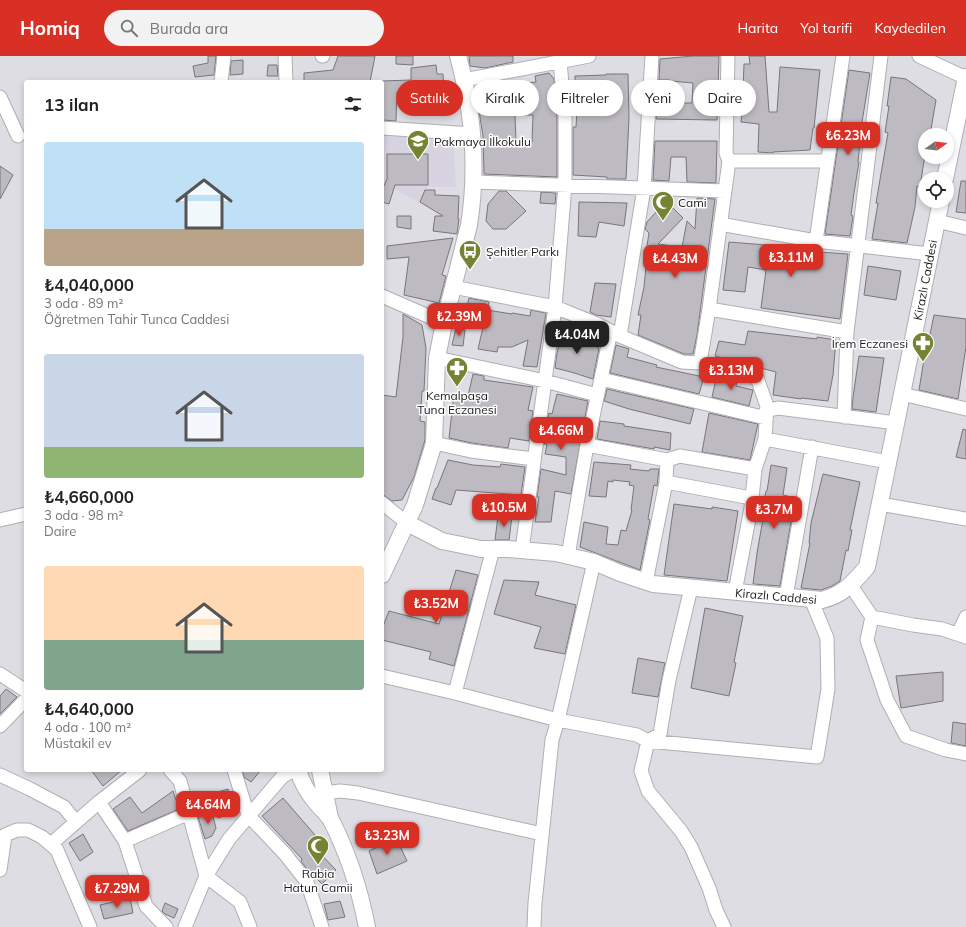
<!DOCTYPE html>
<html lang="tr">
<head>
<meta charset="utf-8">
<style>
  :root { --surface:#fff; --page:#f2f2f2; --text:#222; --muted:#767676; --accent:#d93025 }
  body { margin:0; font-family:Mulish,sans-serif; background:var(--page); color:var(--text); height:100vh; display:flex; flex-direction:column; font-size:15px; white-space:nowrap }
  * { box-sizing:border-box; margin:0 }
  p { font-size:13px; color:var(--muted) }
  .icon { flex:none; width:22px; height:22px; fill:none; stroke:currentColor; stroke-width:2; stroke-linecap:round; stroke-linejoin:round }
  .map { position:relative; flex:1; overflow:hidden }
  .drawer { position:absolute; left:24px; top:24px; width:360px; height:692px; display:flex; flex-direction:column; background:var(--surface); border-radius:4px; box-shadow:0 2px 6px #0003 }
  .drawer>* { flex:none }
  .top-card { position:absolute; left:396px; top:24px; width:380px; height:36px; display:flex; gap:8px }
  .needle { width:26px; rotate:76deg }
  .controls { position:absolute; left:918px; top:72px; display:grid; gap:8px }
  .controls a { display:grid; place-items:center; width:36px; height:36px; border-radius:50%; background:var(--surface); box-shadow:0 2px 6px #0003; font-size:20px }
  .price { position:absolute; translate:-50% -34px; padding:0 9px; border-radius:8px; background:var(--accent); color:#fff; font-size:13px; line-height:26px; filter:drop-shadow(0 1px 2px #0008) }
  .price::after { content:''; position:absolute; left:50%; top:24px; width:12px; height:9px; margin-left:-6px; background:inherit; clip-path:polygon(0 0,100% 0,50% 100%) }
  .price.on { background:#222; color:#fff }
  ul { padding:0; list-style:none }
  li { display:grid; align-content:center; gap:8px; height:212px; padding:0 20px }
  li span { display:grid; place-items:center; height:124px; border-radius:4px; color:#555 }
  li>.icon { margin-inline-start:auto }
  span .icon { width:72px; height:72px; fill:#fffc; stroke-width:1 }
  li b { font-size:17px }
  h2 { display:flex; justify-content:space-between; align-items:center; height:48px; padding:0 20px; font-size:17px }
  .chip { padding:0 14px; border-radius:18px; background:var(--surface); box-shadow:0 2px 6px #0003; font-size:14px; line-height:36px }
  .chip.on { background:var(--accent); color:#fff }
  header { display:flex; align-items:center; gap:24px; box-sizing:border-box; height:56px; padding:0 20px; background:var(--accent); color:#fff }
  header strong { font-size:19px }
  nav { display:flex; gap:22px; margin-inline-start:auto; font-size:14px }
  .search { width:280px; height:36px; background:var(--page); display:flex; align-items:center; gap:10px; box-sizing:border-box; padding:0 14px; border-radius:22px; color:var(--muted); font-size:15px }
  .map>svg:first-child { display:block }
  .built { fill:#d7d3e1 }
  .building { fill:#bdbbc1; stroke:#78767c; fill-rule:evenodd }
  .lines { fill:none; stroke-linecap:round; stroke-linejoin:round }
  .minor-casing { stroke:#b0aeb5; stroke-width:15 }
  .major-casing { stroke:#b0aeb5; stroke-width:18 }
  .minor { stroke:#fff; stroke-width:13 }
  .major { stroke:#fff; stroke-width:16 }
  .labels { text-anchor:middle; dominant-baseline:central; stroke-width:3; stroke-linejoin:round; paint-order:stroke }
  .poi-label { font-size:12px; fill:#1b1b1d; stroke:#fff; text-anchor:start }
  .street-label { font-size:12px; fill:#1b1b1d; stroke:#fff }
</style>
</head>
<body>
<header>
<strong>Homiq</strong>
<div class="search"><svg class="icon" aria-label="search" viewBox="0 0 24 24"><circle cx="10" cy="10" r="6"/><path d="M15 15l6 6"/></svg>Burada ara</div>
<nav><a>Harita</a><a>Yol tarifi</a><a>Kaydedilen</a></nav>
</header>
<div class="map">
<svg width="966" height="871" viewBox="0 0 966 871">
  <rect width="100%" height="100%" fill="#dedde3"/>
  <!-- built -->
  <path class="built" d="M382 79 453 81 456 131H427L420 147 387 129 382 128Z"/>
  <!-- building -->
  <path class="building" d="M208 0H216L214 19 195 21 193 10 208 7Z
    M338 0H375L370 26H304V17L333 14Z
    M396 0H413V9L396 8Z
    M469 0H513V6L485 12 470 10Z
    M693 0H719L717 64 656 63 657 47H692L693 27 670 25V24H659L660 3Z
    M749 0H765L769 56H777L780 11 820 14 814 72H813L810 94 773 96V97L758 96 759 68 741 66 744 34H743L744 8H750Z
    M243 4V18L230 19 231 5Z
    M268 9H277L278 20H267Z
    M436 9 437 18H443L444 36H397L396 65 382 64V25L411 24V12Z
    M849 14 870 17 862 66 858 106H859L854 137 851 159 853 160 850 180 825 178Z
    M549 17 554 23 557 61V121L484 118 483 80 476 36 499 32V30L536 26 535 20ZM515 59H533L532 86H516Z
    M606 18H628L629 62 626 123H607V121L573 119V71H576L577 54 576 53 575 20 606 19Z
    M891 21 906 23 936 44 930 79H925L924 105 920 131 917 130 915 151 907 187 872 183 878 147H876L888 77 885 76 889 50H887Z
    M655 85H717L716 127 687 126 686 101H671L669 125 653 124Z
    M387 98H428V129H395L389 148 382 146V134L387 123Z
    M0 110 13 119 0 143Z
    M961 125H966V157L956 156Z
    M425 134H435V139L459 140 458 163H459L457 178 433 175 435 160H443L420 146Z
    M499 135H506L526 155 506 173H493L486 165 488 148Z
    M541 136 556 137 555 148 540 147Z
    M697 142 715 143 697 279 693 298H684L638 279 641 259H638L644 231 647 201 645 202 649 177 645 173 647 166 666 145 683 162 658 188 682 191 687 165 695 173Z
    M579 146 627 147 624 170 599 166 596 181 578 180Z
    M397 160H411V173L397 171Z
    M453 182 442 219 446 220 439 247 404 239 409 201 387 203V190Z
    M729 186 804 192V195L848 198 840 263 761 252 766 214 748 211 745 236 723 234Z
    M868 210 901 215 896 244 864 239Z
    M595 227 616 228 611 261 596 259 590 256Z
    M469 242 489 246 487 254 512 258V257L530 260 531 254 546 257 537 311 523 310 528 284 512 291H498L497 296 478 293 484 267 464 262Z
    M403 258 422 269 426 292 424 335H422L420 365 425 366V384L414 421 402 444 392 445 382 438V339L396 341 403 281Z
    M934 259 966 263V291L958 343 919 334 924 303H925Z
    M456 272 465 274 463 290 452 289Z
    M563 274H567L586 282 585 285 599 292 593 323 571 316 555 312 557 297Z
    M748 275 817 283V281L836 284 833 319 828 345 801 342V343L773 339 776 316 715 300 719 285 745 289Z
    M616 289 629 293 627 301 657 309 656 311 704 321 699 338 610 317Z
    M859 300 884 302 876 356 852 353 853 341Z
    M473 318 484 320V324L533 331 528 354 533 355 529 385 510 382 508 392 472 387 449 382 454 338 468 340Z
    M717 319 737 323 736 330 753 334 749 350 712 341Z
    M607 333 694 353 690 368 629 353 604 345Z
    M557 338 588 345 571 438 555 435 551 466H535L539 441H537L541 413 566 419V401L545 398 547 388H544L549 357 552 358Z
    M709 357 758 368 750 404 702 396Z
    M600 365 624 368V370L671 377 670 394 654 391V393L597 383Z
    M963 373 966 374V403L956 401Z
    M448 404 473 409 500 411 501 408 525 411 521 439 456 434 451 449 432 443 436 432H437Z
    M594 406 631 409 630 413 649 415 650 413H659L657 430 654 429 648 463 650 464 640 514 580 491 584 466 608 471 606 488 618 489 621 474 626 475 632 454H631L634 430 629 429 630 426 613 424V426L608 425 606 441 589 440Z
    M771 409 787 412 783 439 795 442 780 530 753 528 757 497 763 463H760L766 435H767Z
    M823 418 860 426 850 474H852L848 495 846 494 840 525 832 530 821 534 801 532 810 487H809L811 467Z
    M674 448 712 453V451L738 455 727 525 664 519Z
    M498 460H512L509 484H495Z
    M456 514 478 519 454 610 429 603 431 596 382 584V573L389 555 439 568Z
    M504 524 539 526 535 539 576 549 565 598 534 592 541 571 494 558Z
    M705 552 743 560 734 606 736 607 729 640 691 632Z
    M638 602 665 607 658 641 632 637Z
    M943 616V645L901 652 896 620Z
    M6 633 17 641 0 658V640Z
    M953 666 966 668V690L951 687Z
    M91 714H122L103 730Z
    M242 714H261L251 726 244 721Z
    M228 733 232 751 226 759 218 762 211 738Z
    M173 735 179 753 128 775 113 753 130 741 142 757Z
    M283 742 315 779 308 785 336 814 322 828 307 813 301 805 302 803 262 760Z
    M212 757 216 772 212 780 205 783 198 761Z
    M83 778 93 796 80 805 69 787Z
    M396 782 407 805 377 818 369 795Z
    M130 842 133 857 104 863 100 849Z
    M340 845 345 861 328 864 324 848Z
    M165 847 178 853 174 862 165 858 162 855Z"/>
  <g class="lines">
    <!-- minor casing -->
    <g class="minor-casing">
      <path id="minor" d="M285 0 286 26
        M322 0H323
        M919 0 966 22
        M464 24 589 0
        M221 26 224 0
        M0 41 18 80
        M382 72 473 78
        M729 105H827
        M474 126 725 135
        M937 165 966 172
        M720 168 816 185 930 198
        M816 185 843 0
        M453 231 555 251 597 268 620 280 682 306 700 307 745 316 757 322 767 350 765 383 755 413 751 452 735 536
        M382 240 444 267
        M709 253 847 276
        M620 280 644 132 652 0
        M437 302 545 325 597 339
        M700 307 709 253 729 105 726 97 728 0
        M601 323 766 362
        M902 338 966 353
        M766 355 778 352 896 367
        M844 361 847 276 881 0
        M765 383 888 406
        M434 387 471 395 534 403
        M587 389 667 404 680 400 755 413
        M666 426 751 442
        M382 447 407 467
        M880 448 966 463
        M0 464 26 458
        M522 494 555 251 565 129V61L560 6
        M568 500 587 389 611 275
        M646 526 666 426 667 404
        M851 530 872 561 913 569 942 573 966 581
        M691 532 669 624 660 678 648 685 641 715 648 735 681 775 691 791 709 832 716 854 724 871
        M786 541 812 391
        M872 561 867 584 887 644 906 680 946 694 966 698
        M958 578 966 561
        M0 618 26 635
        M382 620 455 637 558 664 637 679 648 685 817 701 828 633 827 582 811 543
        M455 637 493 493
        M0 670 26 643
        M170 714 180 725 206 820 240 846 250 871
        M234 714 248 759 285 798 307 826 322 871
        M0 719 30 733 64 751 76 766
        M325 737 340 735 358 737 542 778
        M99 746 125 785 146 850 166 871
        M125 785 189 757
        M51 788 99 746 140 714
        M0 814 5 779 17 774H28L42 781 57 794 90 871
        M185 871 206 820 229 783 282 721 290 716 298 714
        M534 871 535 847 552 684 558 664 594 506"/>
    </g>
    <!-- major casing -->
    <g class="major-casing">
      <path id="major" d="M945 123 966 21
        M407 467 442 485 481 493H507L556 497 594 506 620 517 653 528 822 544C843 539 853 527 867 511L941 145
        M382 519 415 449 434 387 437 302 444 267 469 169C478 112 473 55 458 0
        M298 714C302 729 309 739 319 750 323 754 328 759 331 764 348 797 360 835 367 871
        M320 714 330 762"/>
    </g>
    <!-- minor -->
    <use href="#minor" class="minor"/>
    <!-- major -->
    <use href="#major" class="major"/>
  </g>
  <!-- icons -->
  <defs>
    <g id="school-pin" transform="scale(1.15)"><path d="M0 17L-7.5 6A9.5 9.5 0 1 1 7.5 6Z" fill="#758432" stroke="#fff"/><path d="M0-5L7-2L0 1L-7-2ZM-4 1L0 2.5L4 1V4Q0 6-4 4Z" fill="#fff"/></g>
    <g id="mosque-pin" transform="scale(1.15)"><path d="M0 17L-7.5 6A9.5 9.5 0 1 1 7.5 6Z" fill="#758432" stroke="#fff"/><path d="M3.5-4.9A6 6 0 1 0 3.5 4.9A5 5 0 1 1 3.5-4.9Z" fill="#fff"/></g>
    <g id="bus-pin" transform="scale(1.15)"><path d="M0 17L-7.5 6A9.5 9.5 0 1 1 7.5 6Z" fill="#758432" stroke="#fff"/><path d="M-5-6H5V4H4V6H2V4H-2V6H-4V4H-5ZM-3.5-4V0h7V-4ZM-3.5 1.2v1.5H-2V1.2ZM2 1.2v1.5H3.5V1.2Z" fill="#fff"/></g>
    <g id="pharmacy-pin" transform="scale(1.15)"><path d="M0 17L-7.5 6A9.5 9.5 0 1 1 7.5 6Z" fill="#758432" stroke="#fff"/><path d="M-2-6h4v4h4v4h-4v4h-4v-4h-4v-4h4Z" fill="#fff"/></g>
  </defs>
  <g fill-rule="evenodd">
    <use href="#school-pin" x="418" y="85"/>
    <use href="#mosque-pin" x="663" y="146"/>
    <use href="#bus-pin" x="470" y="195"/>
    <use href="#pharmacy-pin" x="923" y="287"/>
    <use href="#pharmacy-pin" x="457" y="312"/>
    <use href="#mosque-pin" x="318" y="790"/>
  </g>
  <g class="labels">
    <!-- poi labels -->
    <g class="poi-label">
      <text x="434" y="85">Pakmaya İlkokulu</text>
      <text x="678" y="146">Cami</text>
      <text x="486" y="195">Şehitler Parkı</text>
      <text x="908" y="287" text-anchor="end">İrem Eczanesi</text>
      <text x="457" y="339" text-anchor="middle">Kemalpaşa<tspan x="457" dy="14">Tuna Eczanesi</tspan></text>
      <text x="318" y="817" text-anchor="middle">Rabia<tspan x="318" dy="14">Hatun Camii</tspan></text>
    </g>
    <!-- street labels -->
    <g class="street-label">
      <text transform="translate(925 224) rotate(-79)">Kirazlı Caddesi</text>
      <text transform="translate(776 540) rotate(5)">Kirazlı Caddesi</text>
    </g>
  </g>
</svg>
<div class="controls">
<a><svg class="needle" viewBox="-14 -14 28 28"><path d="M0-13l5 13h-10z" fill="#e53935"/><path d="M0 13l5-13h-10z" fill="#767676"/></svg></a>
<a><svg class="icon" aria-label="locate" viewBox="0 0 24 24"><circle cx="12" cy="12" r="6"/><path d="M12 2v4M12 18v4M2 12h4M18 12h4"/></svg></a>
</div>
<b class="price" style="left:848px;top:100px">₺6.23M</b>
<b class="price" style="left:791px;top:222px">₺3.11M</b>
<b class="price" style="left:675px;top:223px">₺4.43M</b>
<b class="price" style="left:459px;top:281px">₺2.39M</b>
<b class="price on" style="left:577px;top:299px">₺4.04M</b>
<b class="price" style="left:731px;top:335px">₺3.13M</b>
<b class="price" style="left:561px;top:395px">₺4.66M</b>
<b class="price" style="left:504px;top:472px">₺10.5M</b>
<b class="price" style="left:774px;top:474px">₺3.7M</b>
<b class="price" style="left:436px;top:568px">₺3.52M</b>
<b class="price" style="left:208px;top:769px">₺4.64M</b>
<b class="price" style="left:387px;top:800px">₺3.23M</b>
<b class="price" style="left:117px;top:853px">₺7.29M</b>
<div class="top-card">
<a class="chip on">Satılık</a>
<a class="chip">Kiralık</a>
<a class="chip">Filtreler</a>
<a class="chip">Yeni</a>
<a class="chip">Daire</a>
</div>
<section class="drawer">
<h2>13 ilan<svg class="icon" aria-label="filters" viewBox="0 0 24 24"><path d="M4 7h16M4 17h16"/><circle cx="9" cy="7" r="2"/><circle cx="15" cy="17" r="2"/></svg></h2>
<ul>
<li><span style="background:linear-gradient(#bfe0f5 70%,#b9a48a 0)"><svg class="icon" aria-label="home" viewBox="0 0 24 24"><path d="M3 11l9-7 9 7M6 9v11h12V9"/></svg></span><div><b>₺4,040,000</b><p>3 oda · 89 m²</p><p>Öğretmen Tahir Tunca Caddesi</p></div></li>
<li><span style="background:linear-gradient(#c9d6e8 75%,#8fb573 0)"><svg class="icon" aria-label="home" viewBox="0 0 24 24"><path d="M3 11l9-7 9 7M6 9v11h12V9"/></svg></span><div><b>₺4,660,000</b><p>3 oda · 98 m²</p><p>Daire</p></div></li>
<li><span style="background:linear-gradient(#ffd9b3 60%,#7fa58c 0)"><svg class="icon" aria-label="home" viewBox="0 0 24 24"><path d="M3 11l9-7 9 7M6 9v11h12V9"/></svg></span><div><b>₺4,640,000</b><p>4 oda · 100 m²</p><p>Müstakil ev</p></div></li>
</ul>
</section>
</div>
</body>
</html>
